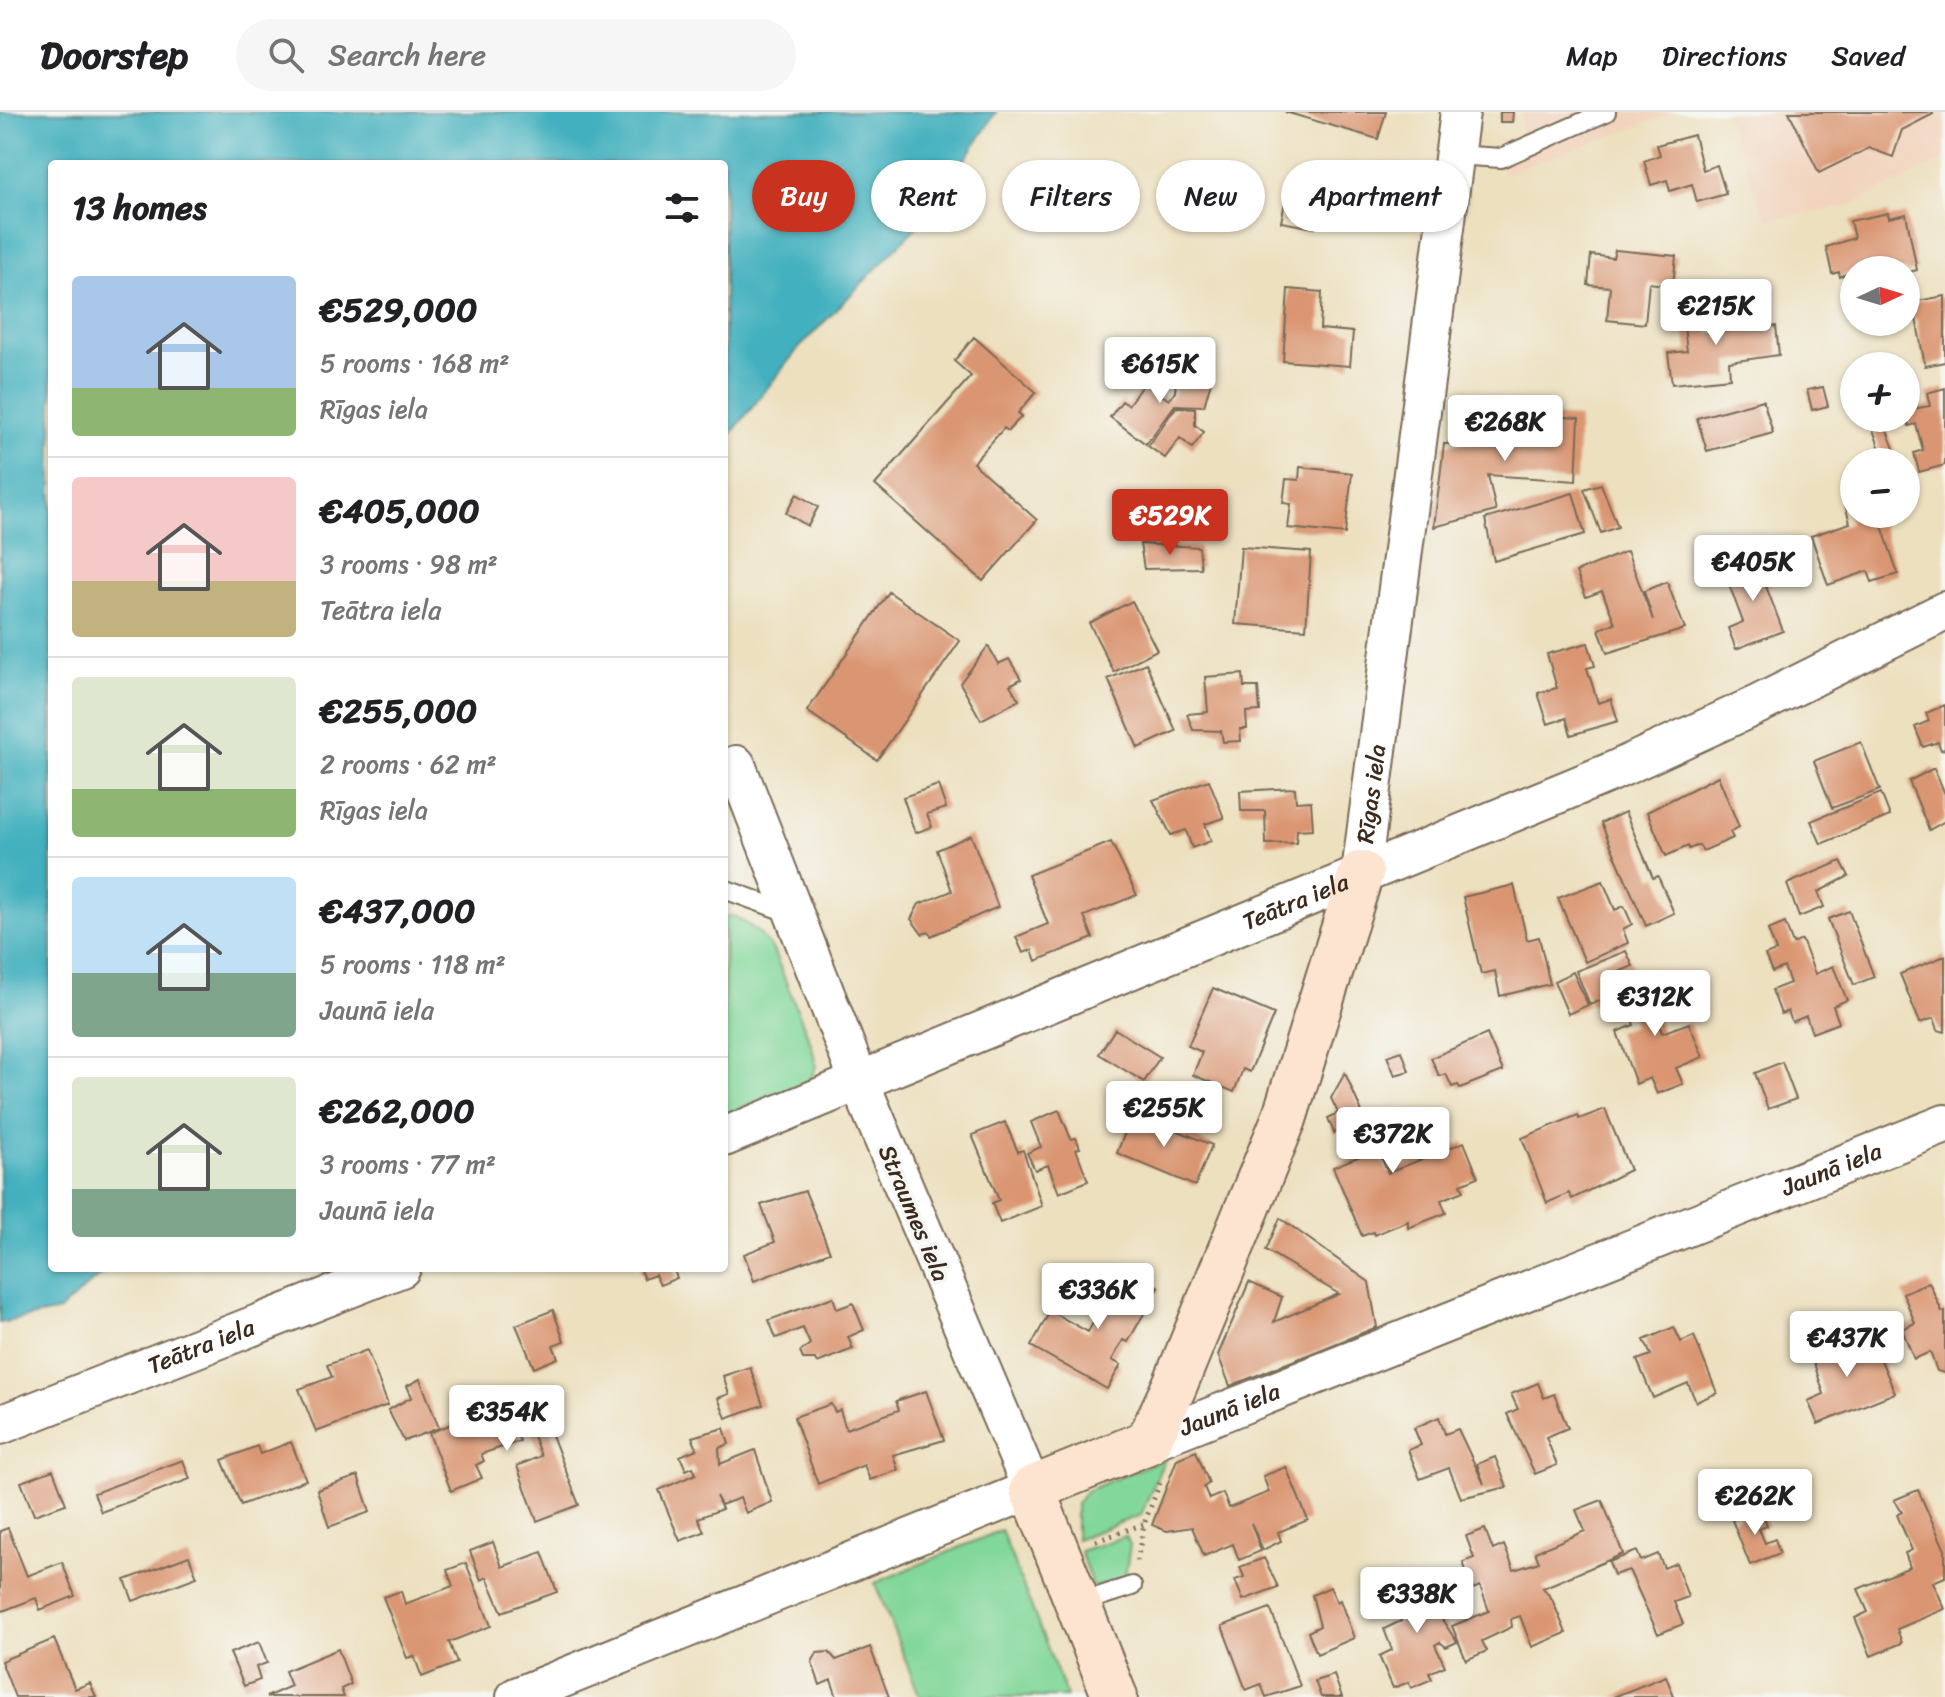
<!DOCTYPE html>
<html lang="en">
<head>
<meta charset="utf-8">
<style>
  :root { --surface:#fff; --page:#f6f6f6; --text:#202124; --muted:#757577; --line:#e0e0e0; --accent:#c8321e }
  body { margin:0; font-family:Sriracha,sans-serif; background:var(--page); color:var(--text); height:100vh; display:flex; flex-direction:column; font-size:30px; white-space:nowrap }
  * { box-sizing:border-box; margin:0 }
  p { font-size:26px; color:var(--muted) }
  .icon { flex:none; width:44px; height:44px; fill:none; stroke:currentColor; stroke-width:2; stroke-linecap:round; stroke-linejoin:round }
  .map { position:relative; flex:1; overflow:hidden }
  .drawer { position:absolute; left:48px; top:48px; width:680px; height:1112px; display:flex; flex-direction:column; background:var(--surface); border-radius:8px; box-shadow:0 2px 6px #0004 }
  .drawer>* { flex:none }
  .top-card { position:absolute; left:752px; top:48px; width:760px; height:72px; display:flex; gap:16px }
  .needle { width:52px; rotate:86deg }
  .tools { position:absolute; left:1840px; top:144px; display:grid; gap:16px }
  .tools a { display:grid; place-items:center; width:80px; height:80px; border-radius:50%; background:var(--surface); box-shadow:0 2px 6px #0004; font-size:40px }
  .price { position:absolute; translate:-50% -68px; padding:0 18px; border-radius:8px; background:#fff; color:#222; font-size:26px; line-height:52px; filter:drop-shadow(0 2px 4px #0008) }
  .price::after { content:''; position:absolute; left:50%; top:48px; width:24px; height:18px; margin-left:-12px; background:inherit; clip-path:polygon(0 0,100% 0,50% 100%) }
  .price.selected { background:var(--accent); color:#fff }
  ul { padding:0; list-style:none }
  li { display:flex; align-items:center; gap:24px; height:200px; padding:0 24px }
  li+li { border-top:2px solid var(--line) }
  li span { display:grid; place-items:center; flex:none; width:224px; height:160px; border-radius:8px; color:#555 }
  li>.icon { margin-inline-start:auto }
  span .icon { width:96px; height:96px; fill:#fffc; stroke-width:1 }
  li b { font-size:34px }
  h2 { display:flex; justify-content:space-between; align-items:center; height:96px; padding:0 24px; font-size:34px }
  .pill { padding:0 28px; border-radius:36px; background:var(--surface); box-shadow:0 2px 6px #0004; font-size:28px; line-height:72px }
  .pill.selected { background:var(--accent); color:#fff }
  header { display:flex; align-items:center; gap:48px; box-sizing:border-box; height:112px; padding:0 40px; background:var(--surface); border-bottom:2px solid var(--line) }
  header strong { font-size:38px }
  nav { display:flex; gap:44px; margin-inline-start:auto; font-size:28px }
  .search { width:560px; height:72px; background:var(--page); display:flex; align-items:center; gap:20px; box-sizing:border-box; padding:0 28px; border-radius:44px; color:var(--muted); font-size:30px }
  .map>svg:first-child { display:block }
  .built { fill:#f2d4be }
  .green { fill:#82d79a; stroke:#5e805c; stroke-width:2 }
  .water { fill:#42b0be; stroke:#3e6d6e; stroke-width:2 }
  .building { fill:#da9672 }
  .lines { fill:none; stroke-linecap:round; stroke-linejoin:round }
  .lane-casing { stroke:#796a56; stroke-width:22 }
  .street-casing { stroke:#796a56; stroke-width:42 }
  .secondary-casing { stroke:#796a56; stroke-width:48 }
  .path { stroke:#796a56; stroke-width:5; stroke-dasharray:2 6; stroke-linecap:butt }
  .lane { stroke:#fff; stroke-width:18 }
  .street { stroke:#fff; stroke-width:38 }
  .secondary { stroke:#fde4d1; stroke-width:44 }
  .labels { text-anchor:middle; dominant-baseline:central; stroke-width:7; stroke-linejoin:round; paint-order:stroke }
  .street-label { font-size:24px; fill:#3b2a1e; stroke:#f6f6f2 }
</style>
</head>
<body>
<header>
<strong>Doorstep</strong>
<div class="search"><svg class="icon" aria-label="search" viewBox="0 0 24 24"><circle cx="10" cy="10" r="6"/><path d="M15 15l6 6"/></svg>Search here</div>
<nav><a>Map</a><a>Directions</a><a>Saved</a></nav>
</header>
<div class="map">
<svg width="1945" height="1585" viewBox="0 0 1945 1585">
  <rect width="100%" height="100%" fill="#f6f6f2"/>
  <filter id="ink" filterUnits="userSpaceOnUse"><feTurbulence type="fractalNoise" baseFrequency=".0125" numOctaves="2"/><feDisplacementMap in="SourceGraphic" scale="16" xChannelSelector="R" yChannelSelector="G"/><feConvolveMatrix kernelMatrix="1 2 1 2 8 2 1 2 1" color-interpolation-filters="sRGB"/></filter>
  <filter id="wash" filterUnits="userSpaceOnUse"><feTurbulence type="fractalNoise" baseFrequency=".006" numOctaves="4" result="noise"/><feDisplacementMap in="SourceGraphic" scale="32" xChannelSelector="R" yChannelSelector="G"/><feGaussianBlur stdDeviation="1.8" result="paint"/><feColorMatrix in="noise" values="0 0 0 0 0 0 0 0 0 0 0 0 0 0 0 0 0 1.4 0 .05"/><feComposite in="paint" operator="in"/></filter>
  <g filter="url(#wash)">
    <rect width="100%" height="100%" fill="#ede0bf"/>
    <!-- built -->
    <path class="built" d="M1523 0H1678L1504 62 1500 28 1521 21Z
      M1724 0H1945V47L1847 95 1767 108Z"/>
    <!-- green -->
    <path class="green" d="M734 804 757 819 773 838 812 934 816 954 810 969 724 1003V805Z
      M1165 1346 1141 1403 1076 1427V1392L1086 1379Z
      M1001 1418 1067 1585H920L875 1471Z
      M1126 1424 1130 1433 1125 1464 1093 1476 1080 1439Z"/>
    <!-- water -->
    <path class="water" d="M0 0H996L933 98 798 237 724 331V52H52V1156H108L59 1199 0 1211Z"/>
    <g id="blocks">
      <!-- building -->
      <path class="building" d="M1285 0H1386L1378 27Z
        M1500 0H1513L1512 10H1500Z
        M1789 0H1932L1933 2 1902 18 1893 45 1869 36 1819 61Z
        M1694 23 1703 58 1717 53 1726 82 1697 90 1692 72 1670 79 1667 68 1651 73 1644 49 1660 43 1657 33Z
        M1287 80 1321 86 1315 116 1281 110Z
        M1888 101 1889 106 1906 102 1917 158 1906 161V158H1854L1840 165 1839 160 1832 162 1826 135 1854 126 1850 109Z
        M1615 138 1676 144 1673 174 1649 171 1645 212 1607 208 1610 175 1588 173 1591 143 1613 146Z
        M1288 177 1322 180 1320 217 1353 220 1350 254 1283 249Z
        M1945 184V250L1925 254 1916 206 1906 208V191Z
        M1705 188 1708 221 1776 214 1779 243 1729 250 1730 266 1672 272 1668 241 1687 239 1681 191Z
        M974 225 1036 280 1018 301 1022 304 1008 319 1004 316 973 351 1037 408 983 469 875 373 971 264 954 249Z
        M1177 261 1212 266 1204 294 1175 293 1146 332 1110 305 1122 289 1128 293 1144 271 1169 288 1175 280Z
        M1823 275 1828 294 1812 298 1807 278Z
        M1945 276V353L1919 360 1914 341 1923 338 1916 312 1909 314 1906 298 1930 294 1927 281Z
        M1763 288 1773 321 1707 339 1697 306Z
        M1176 295 1195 296V313L1204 320 1192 336 1180 326 1165 346 1148 334Z
        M1504 301 1579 306 1576 369 1488 363 1496 399 1434 415 1444 332 1502 330Z
        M1869 306H1882L1895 339 1882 343Z
        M1300 355 1352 361 1345 422 1288 416 1291 392 1283 391 1286 367 1299 368Z
        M1601 372 1618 415 1601 421 1584 377Z
        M1573 381 1585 422 1494 449 1485 407Z
        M797 382 818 395 808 414 786 401Z
        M1854 390V402H1878L1898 462 1872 470 1868 459 1828 473 1811 424 1850 411 1845 393Z
        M1140 432 1199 435 1201 456 1144 457Z
        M1241 435 1311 440 1306 517 1235 512Z
        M1627 439 1653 508 1644 479 1667 470 1685 517 1607 541 1599 517 1615 511 1602 479 1586 485 1576 460Z
        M1764 444 1773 471 1766 474 1783 519 1736 537 1728 516 1743 510 1724 459Z
        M889 480 960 529 877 648 807 599Z
        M1132 489 1157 538 1114 560 1089 511Z
        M1588 531 1595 554 1587 556 1598 591 1611 587 1618 609 1571 623 1566 606 1548 612 1538 581 1557 576 1547 542Z
        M988 534 998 552 1009 547 1021 567 1010 573 1019 588 981 608 960 571Z
        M1146 551 1176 619 1138 636 1108 567Z
        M1243 562 1244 575H1258L1260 599 1246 600 1247 617H1240L1241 629 1223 630 1221 619 1193 618 1187 602 1208 600 1205 565Z
        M1945 593V637L1941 638 1938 630 1923 635 1915 615 1929 609 1926 601Z
        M1861 630 1880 678 1832 696 1814 649Z
        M1934 656 1945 682V709L1929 718 1909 669Z
        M1718 664 1739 715 1730 720 1733 726 1703 739 1699 733 1689 737 1688 734 1666 744 1647 700Z
        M1209 668 1224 706 1205 712 1211 729 1192 736 1186 718 1171 723 1153 688Z
        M938 673 946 696 927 702 932 715 915 721 903 685Z
        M1295 676 1296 690 1311 689 1313 717 1297 718 1296 731 1266 732 1265 699H1241L1240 679Z
        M1881 681 1890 704 1821 732 1811 709Z
        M1625 700 1653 766 1658 764 1674 801 1646 814 1601 711Z
        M971 723 998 795 931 824 929 820 922 822 911 807 919 792 952 779 937 738Z
        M1111 730 1137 783 1084 804 1093 826 1036 849 1032 838 1023 841 1016 825 1048 812 1028 763Z
        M1841 749 1849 764 1818 780 1824 795 1799 805 1787 772Z
        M1603 769 1615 798 1624 794 1632 812 1623 817 1628 831 1585 850 1558 786Z
        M1514 773 1527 828 1539 825 1550 872 1500 884 1495 859 1481 862 1463 785Z
        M1849 799 1874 865 1854 873 1828 807Z
        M1785 811 1793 832 1802 828 1815 862 1833 854 1847 888 1833 894 1839 911 1812 921 1806 904 1792 910 1788 899 1781 902 1772 878 1790 871 1784 855 1772 860 1765 843 1776 839 1768 818Z
        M1626 839 1633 854 1604 866 1611 884 1590 893 1576 859Z
        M1945 844V920L1938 918 1934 906 1920 911 1900 862Z
        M1573 860 1588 893 1568 902 1554 869Z
        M1651 864 1660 885 1671 880 1678 897 1657 906 1662 921 1689 911 1703 945 1676 956 1683 972 1657 982 1650 966 1636 972 1617 920 1634 913 1619 877Z
        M1213 876 1274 902 1250 960 1243 957 1234 980 1193 963 1202 940 1188 934Z
        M1115 917 1160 945 1144 970 1099 942Z
        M1487 922 1503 959 1460 976 1458 973 1452 975 1446 962 1439 964 1431 946Z
        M1402 939 1409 959 1395 963 1387 944Z
        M1782 950 1796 987 1768 997 1755 961Z
        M1345 961 1388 1061 1464 1030 1478 1065 1461 1072 1464 1079 1441 1088 1446 1101 1408 1116V1109L1374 1123 1373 1120 1362 1124 1333 1055 1363 1043 1360 1034 1353 1037 1345 1017 1334 1021 1328 1006 1338 1001 1331 986Z
        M1605 997 1630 1058 1572 1087 1569 1081 1547 1091 1522 1026 1578 1003 1579 1007Z
        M1059 998 1071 1027 1076 1026 1080 1036 1076 1037 1088 1069 1059 1081 1048 1053 1035 1058 1027 1041 1041 1035 1031 1010Z
        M1133 1000 1212 1033 1195 1074 1117 1041Z
        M1005 1010 1018 1040 1023 1038 1042 1094 1000 1111 992 1091 999 1088 972 1023Z
        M805 1079 830 1140 754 1169 744 1142 775 1130 761 1093Z
        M1280 1106 1369 1170 1377 1215 1230 1274 1218 1243 1249 1170 1282 1185 1274 1210 1339 1182 1266 1138Z
        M639 1156H673L677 1166 660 1173 655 1163 644 1167Z
        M1123 1157 1159 1175 1128 1230 1123 1228 1112 1248 1121 1253 1107 1277 1031 1234 1050 1199 1088 1220Z
        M1929 1170 1942 1200 1945 1199V1261L1937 1259 1930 1240 1914 1247 1902 1217 1915 1211 1903 1181Z
        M833 1185 837 1197 853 1191 864 1218 848 1225 853 1237 817 1251 815 1247H803L800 1240 810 1232 803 1216 776 1226 769 1208Z
        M553 1198 564 1229 553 1233 558 1246 534 1256 516 1213Z
        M1674 1215 1681 1230 1694 1224 1717 1281 1696 1290 1688 1271 1653 1286 1637 1248 1651 1243 1644 1228Z
        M1851 1222 1861 1247 1878 1241 1895 1281 1818 1312 1808 1289 1824 1282 1810 1239Z
        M367 1238 388 1293 316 1320 299 1277 332 1265 327 1253Z
        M750 1255 763 1293 726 1306 718 1286 729 1282 723 1264Z
        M420 1267 439 1316 404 1329 388 1298 412 1285 407 1274Z
        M1538 1271 1544 1286 1554 1282 1568 1316 1546 1325 1557 1353 1535 1362 1507 1302 1518 1297 1511 1282Z
        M535 1279 579 1393 537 1409 517 1354 541 1344 524 1301 510 1307 520 1329 481 1342 484 1349 476 1353 482 1366 451 1379 429 1321Z
        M926 1279 944 1328 893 1343 898 1358 870 1368 864 1353 818 1372 794 1305 831 1292 835 1300 840 1298 846 1317 899 1298 896 1289Z
        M1439 1305 1445 1322 1458 1317 1484 1372 1477 1352 1495 1345 1507 1375 1461 1386 1449 1356 1420 1367 1408 1338 1421 1333 1414 1316Z
        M724 1316 729 1332 719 1336 720 1352 755 1338 772 1390 746 1401 740 1386 721 1393 716 1384 722 1397 698 1406 704 1420 680 1429 659 1378 696 1362 693 1355 686 1358 680 1344 697 1337 692 1325Z
        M291 1330 306 1368 241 1393 222 1348 257 1334 260 1342Z
        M1196 1339 1209 1371 1204 1375 1209 1387 1223 1381 1229 1396 1269 1380 1263 1364 1286 1355 1308 1408 1278 1420 1281 1429 1263 1438 1251 1411 1261 1439 1239 1448 1233 1432 1204 1444 1192 1415 1167 1419 1152 1413 1177 1347Z
        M183 1348 190 1367 101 1400 94 1381Z
        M53 1358 66 1392 34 1403 21 1370Z
        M358 1364 370 1400 329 1415 317 1378Z
        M1918 1378 1945 1438V1465L1933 1470 1945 1497 1897 1517 1902 1531 1871 1544 1855 1506 1868 1500 1858 1477 1910 1455 1905 1441 1912 1438 1897 1403 1902 1400 1894 1388Z
        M1602 1388 1623 1442 1543 1476 1552 1487 1566 1521 1532 1535 1520 1504 1511 1507 1512 1515 1482 1529 1487 1539 1466 1548 1452 1514 1489 1499 1480 1474 1473 1477 1463 1450 1474 1446 1466 1424 1485 1417 1493 1438 1504 1433 1514 1458 1539 1450 1535 1440 1585 1419 1576 1398Z
        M1761 1396 1767 1414 1759 1417 1765 1431 1775 1427 1780 1441 1750 1453 1732 1408Z
        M8 1416 27 1464 62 1450 75 1484 40 1498 36 1486 0 1500V1419Z
        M493 1430 502 1455 542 1440 557 1480 502 1500 487 1465 481 1468 470 1439Z
        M1637 1439 1641 1449 1658 1442 1664 1456 1676 1451 1688 1485 1674 1490 1683 1512 1658 1522 1629 1458 1614 1463 1609 1450Z
        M189 1444 197 1465 133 1489 125 1468Z
        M1264 1446 1278 1475 1243 1488 1235 1468 1244 1465 1240 1455Z
        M466 1451 491 1514 449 1530 457 1551 422 1565 414 1544 407 1546 383 1485 401 1479 405 1492 453 1474 447 1458Z
        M1424 1467 1429 1479 1442 1473 1453 1496 1439 1503 1457 1530 1446 1535 1440 1530 1435 1533 1445 1554 1429 1561 1432 1567 1411 1576 1409 1570 1393 1576 1379 1544 1392 1538 1384 1517 1401 1509 1392 1482Z
        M1330 1475 1337 1490 1340 1488 1354 1526 1317 1542 1308 1520 1320 1514 1312 1483Z
        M1270 1496 1300 1574 1266 1585 1261 1572 1246 1578 1222 1514Z
        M54 1527 75 1577 90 1571 96 1585H15L1 1549Z
        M259 1530 267 1551 256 1555 260 1568 244 1574 230 1541Z
        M870 1535 889 1585H837L831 1568 820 1573 812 1550 817 1541 829 1540 836 1548Z
        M338 1537 351 1572 341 1577 344 1585H266L291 1574 285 1559Z
        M1334 1563 1342 1585H1321L1315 1569Z
        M1666 1564 1674 1585H1613Z"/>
    </g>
  </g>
  <g filter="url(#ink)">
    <use href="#blocks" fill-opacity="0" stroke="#796a56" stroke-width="2"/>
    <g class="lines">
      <!-- lane casing -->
      <g class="lane-casing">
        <path id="lane" d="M1454 43 1501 46 1606 0
          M724 777 793 802
          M1079 1491 1132 1474"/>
      </g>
      <!-- street casing -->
      <g class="street-casing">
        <g id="street">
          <path id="s1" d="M1361 761 1460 0"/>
          <path id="s2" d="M724 1025 1611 660 1759 592 1945 499"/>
          <path id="s3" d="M0 1313 401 1156"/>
          <path id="s4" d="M1148 1330 1945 1012"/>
          <path d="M516 1585 1032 1377 859 969 736 653"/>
        </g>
      </g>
      <!-- secondary casing -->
      <g class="secondary-casing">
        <path id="secondary" d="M1115 1585 1032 1377 1148 1330 1174 1275 1284 1007 1361 761"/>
      </g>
      <!-- path -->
      <path class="path" d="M1096 1429 1144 1412
        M1137 1449 1144 1412 1160 1371"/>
      <!-- lane -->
      <use href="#lane" class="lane"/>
      <!-- street -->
      <use href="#street" class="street"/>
      <!-- secondary -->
      <use href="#secondary" class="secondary"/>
    </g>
  </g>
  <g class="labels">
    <!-- street labels -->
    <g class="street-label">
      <text stroke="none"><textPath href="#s1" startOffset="80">Rīgas iela</textPath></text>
      <text stroke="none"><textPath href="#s2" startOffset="618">Teātra iela</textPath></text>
      <text stroke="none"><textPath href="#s4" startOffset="736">Jaunā iela</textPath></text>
      <text transform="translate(914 1101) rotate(67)">Straumes iela</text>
      <text stroke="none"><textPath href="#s3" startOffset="216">Teātra iela</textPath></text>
      <text stroke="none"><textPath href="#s4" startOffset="88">Jaunā iela</textPath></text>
    </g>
  </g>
</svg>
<div class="tools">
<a><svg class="needle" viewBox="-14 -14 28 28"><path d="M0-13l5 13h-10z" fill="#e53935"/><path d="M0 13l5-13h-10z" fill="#757577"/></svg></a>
<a>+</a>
<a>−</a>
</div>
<b class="price" style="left:1716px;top:235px">€215K</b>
<b class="price" style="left:1160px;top:293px">€615K</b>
<b class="price" style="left:1505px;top:351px">€268K</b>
<b class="price selected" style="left:1170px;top:445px">€529K</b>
<b class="price" style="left:1753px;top:491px">€405K</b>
<b class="price" style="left:1655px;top:926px">€312K</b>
<b class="price" style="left:1164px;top:1037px">€255K</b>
<b class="price" style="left:1393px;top:1063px">€372K</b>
<b class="price" style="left:1098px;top:1219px">€336K</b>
<b class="price" style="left:1847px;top:1267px">€437K</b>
<b class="price" style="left:507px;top:1341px">€354K</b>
<b class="price" style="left:1755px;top:1425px">€262K</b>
<b class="price" style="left:1417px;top:1523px">€338K</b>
<div class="top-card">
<a class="pill selected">Buy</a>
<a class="pill">Rent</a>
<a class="pill">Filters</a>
<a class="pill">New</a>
<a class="pill">Apartment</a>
</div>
<section class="drawer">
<h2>13 homes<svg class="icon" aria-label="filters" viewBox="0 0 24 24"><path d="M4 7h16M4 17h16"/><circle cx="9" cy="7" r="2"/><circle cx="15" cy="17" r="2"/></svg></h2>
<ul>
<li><span style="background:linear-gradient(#a9c7e8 70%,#8fb573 0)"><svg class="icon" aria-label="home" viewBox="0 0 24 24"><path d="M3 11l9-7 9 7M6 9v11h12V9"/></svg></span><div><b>€529,000</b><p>5 rooms · 168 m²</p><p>Rīgas iela</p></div></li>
<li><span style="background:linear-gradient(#f6c9c9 65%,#c2b280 0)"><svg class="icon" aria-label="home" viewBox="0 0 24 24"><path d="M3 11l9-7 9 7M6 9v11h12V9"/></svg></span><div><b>€405,000</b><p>3 rooms · 98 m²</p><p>Teātra iela</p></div></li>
<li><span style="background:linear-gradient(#dfe7d0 70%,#8fb573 0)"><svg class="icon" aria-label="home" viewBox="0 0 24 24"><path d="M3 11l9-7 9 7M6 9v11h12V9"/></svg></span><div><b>€255,000</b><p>2 rooms · 62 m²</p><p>Rīgas iela</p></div></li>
<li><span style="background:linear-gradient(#bfe0f5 60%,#7fa58c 0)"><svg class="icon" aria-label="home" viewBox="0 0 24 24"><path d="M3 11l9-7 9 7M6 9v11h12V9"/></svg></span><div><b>€437,000</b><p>5 rooms · 118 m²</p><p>Jaunā iela</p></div></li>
<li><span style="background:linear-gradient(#dfe7d0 70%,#7fa58c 0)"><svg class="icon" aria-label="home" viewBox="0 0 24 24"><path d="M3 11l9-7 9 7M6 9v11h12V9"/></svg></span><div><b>€262,000</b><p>3 rooms · 77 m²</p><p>Jaunā iela</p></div></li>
</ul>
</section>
</div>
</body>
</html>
